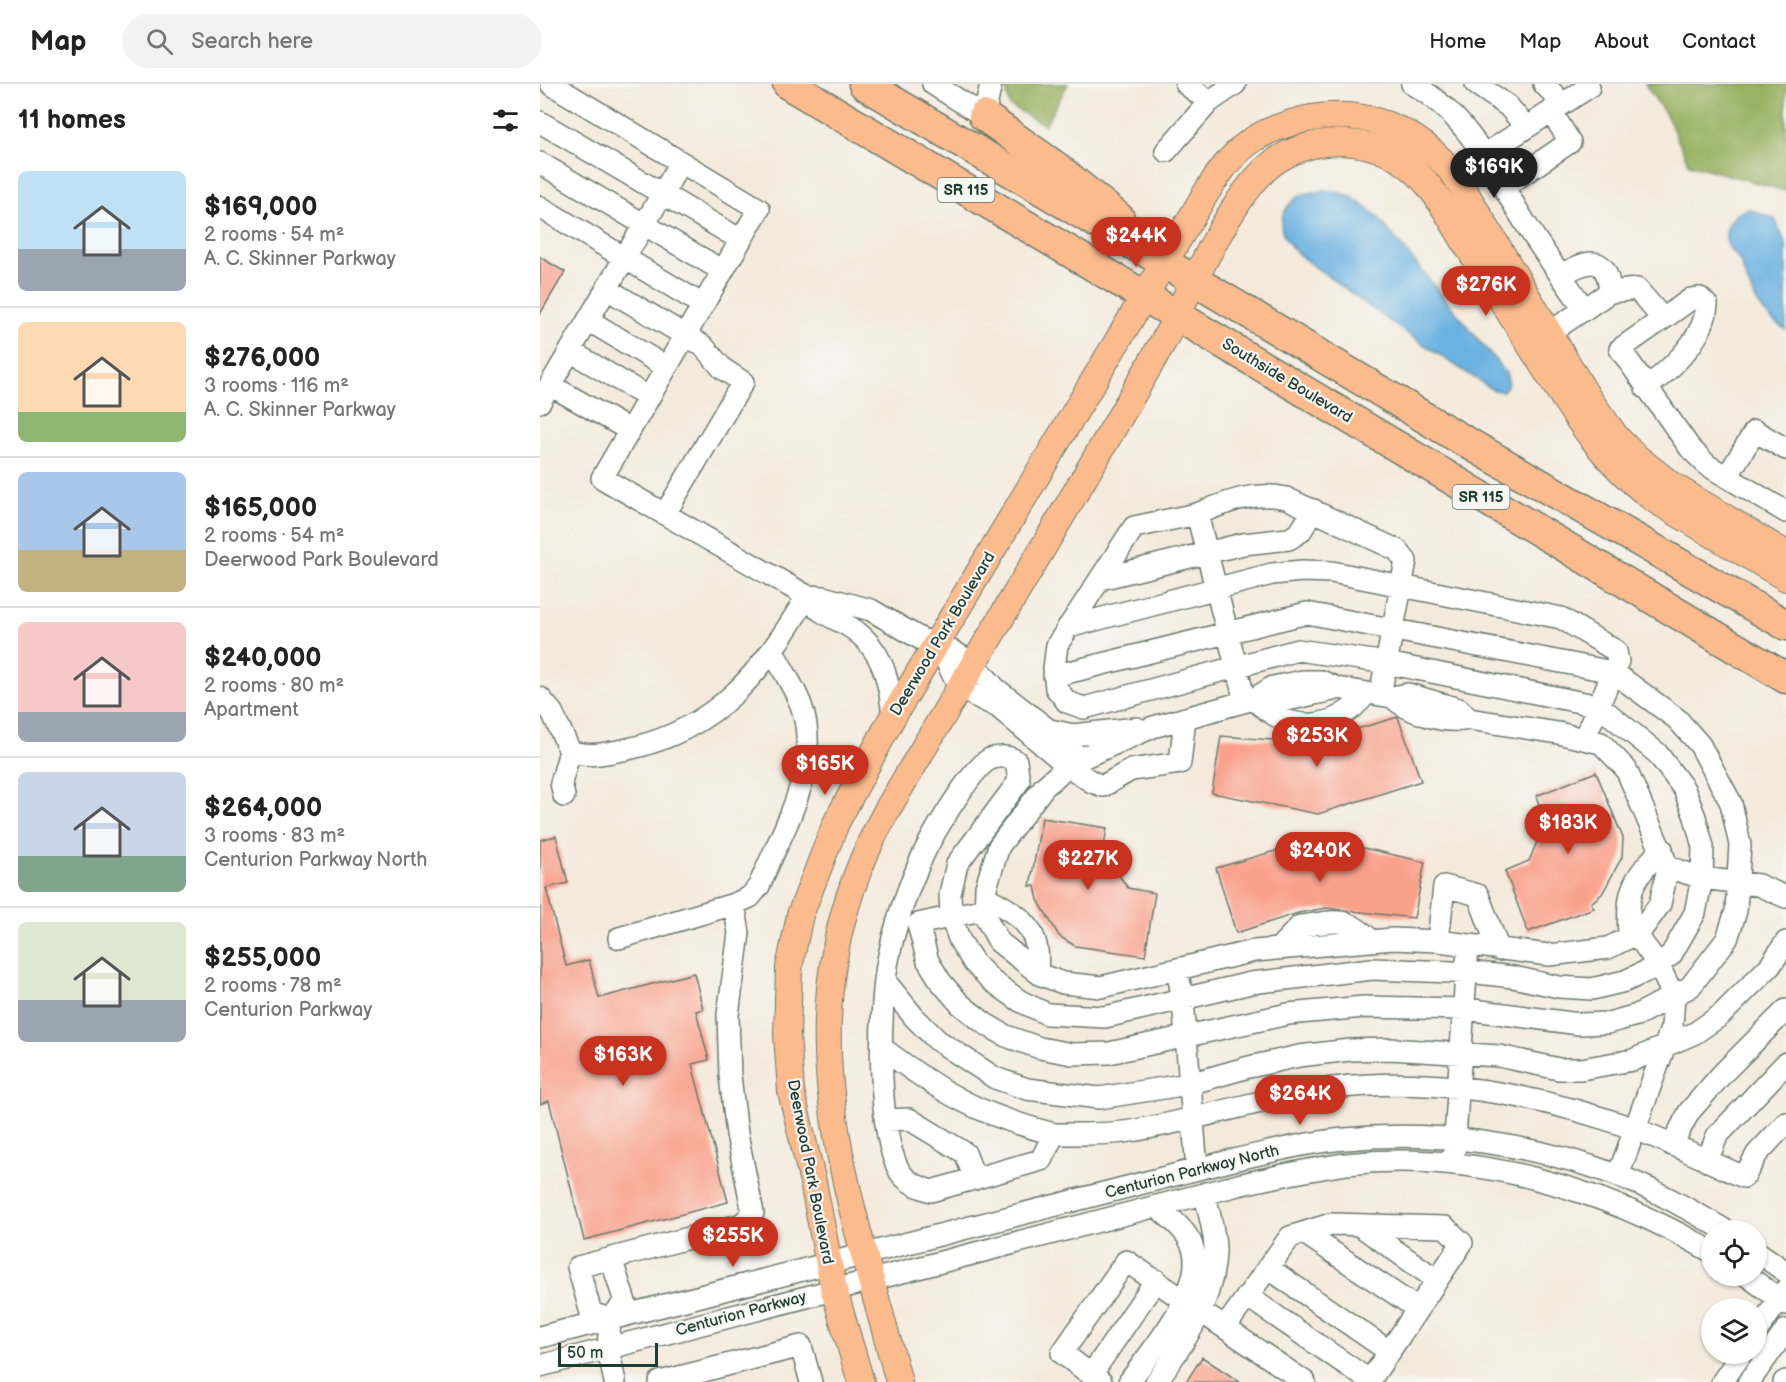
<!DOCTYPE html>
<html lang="en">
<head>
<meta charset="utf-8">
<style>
  :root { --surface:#fff; --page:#f2f2f2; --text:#222; --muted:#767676; --line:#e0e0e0; --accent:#c8321e }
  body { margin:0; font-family:"Balsamiq Sans",sans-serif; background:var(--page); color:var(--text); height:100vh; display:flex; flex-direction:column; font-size:22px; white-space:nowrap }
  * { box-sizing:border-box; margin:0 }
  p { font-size:20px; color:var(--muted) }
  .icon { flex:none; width:33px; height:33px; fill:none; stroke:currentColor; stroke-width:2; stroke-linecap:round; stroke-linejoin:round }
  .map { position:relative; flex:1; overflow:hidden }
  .details { display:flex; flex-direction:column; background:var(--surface); width:540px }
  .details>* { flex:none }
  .buttons { position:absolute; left:1161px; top:1136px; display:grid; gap:12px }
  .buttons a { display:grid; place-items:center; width:66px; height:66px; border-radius:50%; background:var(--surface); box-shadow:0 2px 4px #0004; font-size:30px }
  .scale { position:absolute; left:18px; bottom:15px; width:100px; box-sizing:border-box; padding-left:6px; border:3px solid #1f3d34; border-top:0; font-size:16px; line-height:21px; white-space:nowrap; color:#1f3d34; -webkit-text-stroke:4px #f6f6f2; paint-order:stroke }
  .price { position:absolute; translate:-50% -51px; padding:0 14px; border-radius:21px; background:var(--accent); color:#fff; font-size:20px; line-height:39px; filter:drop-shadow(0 2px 3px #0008) }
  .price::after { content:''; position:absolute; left:50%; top:36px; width:18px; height:14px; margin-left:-9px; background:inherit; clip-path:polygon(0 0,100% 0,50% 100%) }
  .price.active { background:#222; color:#fff }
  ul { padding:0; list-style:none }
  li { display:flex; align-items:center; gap:18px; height:150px; padding:0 18px }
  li+li { border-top:2px solid var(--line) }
  li span { display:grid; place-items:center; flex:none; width:168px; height:120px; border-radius:9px; color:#555 }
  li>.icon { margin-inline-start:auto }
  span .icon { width:72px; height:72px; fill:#fffc; stroke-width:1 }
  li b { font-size:26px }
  h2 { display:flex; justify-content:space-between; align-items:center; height:72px; padding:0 18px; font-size:26px }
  header { display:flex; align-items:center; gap:36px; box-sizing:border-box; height:84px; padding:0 30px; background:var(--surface); border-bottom:2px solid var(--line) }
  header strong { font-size:28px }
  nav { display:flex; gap:33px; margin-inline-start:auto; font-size:21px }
  .search { width:420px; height:54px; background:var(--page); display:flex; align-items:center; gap:15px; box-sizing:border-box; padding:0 21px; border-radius:33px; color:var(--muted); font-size:22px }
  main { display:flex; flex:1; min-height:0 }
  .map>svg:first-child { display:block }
  .forest { fill:#99b263; stroke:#5c784c; stroke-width:1.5 }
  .water { fill:#6ab2e1; stroke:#44788a; stroke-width:1.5 }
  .building { fill:#f9a18b }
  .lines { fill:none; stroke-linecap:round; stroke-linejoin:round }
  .minor-casing { stroke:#6a7a6e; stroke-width:24 }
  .major-casing { stroke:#6a7a6e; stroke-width:28 }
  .highway-casing { stroke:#6a7a6e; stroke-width:33 }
  .minor { stroke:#fff; stroke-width:21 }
  .major { stroke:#fbbb8d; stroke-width:26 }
  .highway { stroke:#fbbb8d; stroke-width:30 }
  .labels { text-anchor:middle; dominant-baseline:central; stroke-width:4.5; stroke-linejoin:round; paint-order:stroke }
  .shield { fill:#f6f6f2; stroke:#60746d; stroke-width:1.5 }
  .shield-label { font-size:15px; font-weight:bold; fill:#1f3d34 }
  .street-label { font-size:16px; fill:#1f3d34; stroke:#f6f6f2 }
</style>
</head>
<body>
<header>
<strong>Map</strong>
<div class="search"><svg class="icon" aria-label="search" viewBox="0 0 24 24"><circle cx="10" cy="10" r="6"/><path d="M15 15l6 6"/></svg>Search here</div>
<nav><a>Home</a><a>Map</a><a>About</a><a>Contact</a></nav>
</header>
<main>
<section class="details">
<h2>11 homes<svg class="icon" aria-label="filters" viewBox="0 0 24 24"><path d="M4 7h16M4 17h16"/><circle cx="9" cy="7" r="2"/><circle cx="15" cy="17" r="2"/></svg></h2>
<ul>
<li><span style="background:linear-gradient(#bfe0f5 65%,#9aa5b1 0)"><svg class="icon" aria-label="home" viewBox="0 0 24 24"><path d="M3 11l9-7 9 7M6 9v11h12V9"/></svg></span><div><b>$169,000</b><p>2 rooms · 54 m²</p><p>A. C. Skinner Parkway</p></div></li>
<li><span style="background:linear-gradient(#ffd9b3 75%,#8fb573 0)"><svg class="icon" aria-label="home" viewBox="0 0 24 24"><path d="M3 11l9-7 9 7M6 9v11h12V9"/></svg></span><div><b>$276,000</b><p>3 rooms · 116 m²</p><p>A. C. Skinner Parkway</p></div></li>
<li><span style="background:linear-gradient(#a9c7e8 65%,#c2b280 0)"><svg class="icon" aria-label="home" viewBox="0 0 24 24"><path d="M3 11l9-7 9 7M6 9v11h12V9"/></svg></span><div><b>$165,000</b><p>2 rooms · 54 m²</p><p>Deerwood Park Boulevard</p></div></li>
<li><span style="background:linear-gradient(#f6c9c9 75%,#9aa5b1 0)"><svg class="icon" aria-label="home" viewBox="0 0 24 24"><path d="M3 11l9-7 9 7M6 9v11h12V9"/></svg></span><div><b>$240,000</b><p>2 rooms · 80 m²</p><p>Apartment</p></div></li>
<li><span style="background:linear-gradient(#c9d6e8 70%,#7fa58c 0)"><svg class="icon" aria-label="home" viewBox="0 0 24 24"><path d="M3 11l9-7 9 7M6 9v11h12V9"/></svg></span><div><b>$264,000</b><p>3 rooms · 83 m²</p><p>Centurion Parkway North</p></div></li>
<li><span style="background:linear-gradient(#dfe7d0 65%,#9aa5b1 0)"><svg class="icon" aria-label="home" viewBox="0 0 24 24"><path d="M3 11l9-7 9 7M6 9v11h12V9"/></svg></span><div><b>$255,000</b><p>2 rooms · 78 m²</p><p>Centurion Parkway</p></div></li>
</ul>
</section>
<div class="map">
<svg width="1246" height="1298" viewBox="0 0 1246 1298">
  <rect width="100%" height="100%" fill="#f6f6f2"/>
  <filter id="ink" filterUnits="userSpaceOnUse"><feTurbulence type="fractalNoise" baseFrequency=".0167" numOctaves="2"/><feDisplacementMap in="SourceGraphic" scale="12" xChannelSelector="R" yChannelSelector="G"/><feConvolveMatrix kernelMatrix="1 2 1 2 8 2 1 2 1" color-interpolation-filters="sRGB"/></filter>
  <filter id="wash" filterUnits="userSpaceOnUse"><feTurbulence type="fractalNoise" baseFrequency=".008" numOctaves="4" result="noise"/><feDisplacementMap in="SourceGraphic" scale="24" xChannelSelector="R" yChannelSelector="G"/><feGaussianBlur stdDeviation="1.35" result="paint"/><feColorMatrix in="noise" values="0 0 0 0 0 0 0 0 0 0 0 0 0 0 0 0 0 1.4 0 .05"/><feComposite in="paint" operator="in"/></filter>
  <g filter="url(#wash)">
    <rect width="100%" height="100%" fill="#f4eadb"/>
    <!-- forest -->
    <path class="forest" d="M465 0H528L505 41 470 22Z
      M1105 0H1246V107L1149 80 1127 32Z"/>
    <!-- water -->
    <path class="water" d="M789 106 810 112 836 131 966 289 969 299 963 307 953 306C898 270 844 235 792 195 775 182 754 171 744 152 736 136 747 118 762 111 769 107 781 108 789 106Z
      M1209 125 1235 135 1246 161V246C1217 229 1211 207 1200 178 1198 172 1192 169 1189 164 1180 146 1192 129 1209 125Z"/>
    <g id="blocks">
      <!-- building -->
      <path class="building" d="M0 173 25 188 0 230Z
        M858 633 881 697 778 730 672 709 681 652 770 659Z
        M1056 688 1083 754 1082 773 1062 810 1051 819 1054 824 988 848 965 787 989 777 1005 738 996 712Z
        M502 734 567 744 563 769 588 804 615 809 605 872 535 862 519 852 498 816 495 802H490Z
        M16 752 28 799 6 804 26 882 49 876 59 914 154 889 163 925 156 927 169 976 152 980 188 1118 44 1156 9 1017 0 1020V756Z
        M780 754 885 778 874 834 786 824 758 829 696 849 676 784Z
        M662 1273 700 1298H646Z"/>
    </g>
  </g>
  <g filter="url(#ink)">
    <use href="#blocks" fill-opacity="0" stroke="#6a7a6e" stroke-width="1.5"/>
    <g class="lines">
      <!-- minor casing -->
      <g class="minor-casing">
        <path id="minor" d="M11 0 219 125 62 394 267 512C278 528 286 530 303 539 341 559 349 593 353 632
          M393 0 444 32 451 0
          M646 0 669 18
          M872 0C930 32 955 92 989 145 1006 172 1026 198 1044 225
          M936 0 968 22 986 43
          M1004 0 1023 20
          M0 38 201 156
          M626 67 669 18 695 0
          M944 71 1049 3 1046 0
          M0 79 183 187
          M964 103 1030 58 1011 27
          M0 123 163 221
          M1021 191C1048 176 1067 169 1070 208
          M67 205 163 262 183 285 203 298 125 430
          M48 236 126 283
          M1009 249 1070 208 1097 205 1123 235 1080 265 1150 364 1167 381 1246 428
          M30 267 108 313
          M1106 304C1131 285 1165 254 1167 221L1160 214 1151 215 1123 235
          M0 318 10 301
          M89 346 10 301 141 78
          M1187 393 1215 347 1246 365
          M657 430C687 418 713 407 746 414L857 466 866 477 840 611
          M560 495 703 460 749 455 760 448 774 426
          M267 512 283 513 331 526 381 555 398 559 433 579 455 604 505 643 541 675
          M528 543 732 490 762 487 792 488 1021 534 1076 567 1078 577 1044 655
          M398 559 419 604 458 623 528 682 552 698 563 702 591 686 640 679 645 634
          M852 613C869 629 905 640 929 635L1018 649 1061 659 1086 685 1128 783 1120 820 1100 848 1068 864 1009 871 898 857 853 855 714 867 561 903 523 899 501 891 459 858 445 832 446 803 459 762 504 703 531 679 613 643 714 615 733 603 763 597H781L797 604 852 613 868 610 919 625 929 635
          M0 614 12 628 30 667C48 674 69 669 88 665 178 645 222 588 267 512
          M714 615C750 651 795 648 827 609
          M714 615 733 619 793 606
          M705 617 657 430 594 443 517 561 514 584 516 604 527 618 544 624 758 566 847 579 1059 622 1117 669 1144 705 1155 733 1163 763 1162 794 1155 829 1131 871 1109 886 1085 897 1052 905 1019 903 973 893 938 889 832 885 711 899 565 933 507 930 480 917 452 897 434 879 420 857 411 833 410 810 417 780 479 697 476 677C469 672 459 672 450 675 430 685 388 758 379 780 366 809 354 845 348 876 339 923 336 1047 360 1088 367 1099 380 1103 391 1107L501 1076 514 1050C539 1050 565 1051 591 1047 659 1036 725 1013 794 1004 895 992 998 1011 1092 1044 1131 1058 1167 1077 1204 1093L1217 1070 1246 1039
          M510 646 533 651 597 644
          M24 712 21 699 30 667
          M1128 783 1162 794 1218 801 1246 813
          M446 813C481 832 502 844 497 888
          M445 825 378 840 388 877 401 898 420 920 444 939 466 952 500 964 532 970 569 969 748 930 824 923 926 925 1039 940 1068 939 1097 931 1150 903 1187 855 1196 827 1200 761 1191 719 1160 661 1137 635 1073 588 767 529 514 592
          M1089 853C1087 808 1090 797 1122 765
          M79 854 194 820 210 813 219 802C242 746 283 683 261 621 254 603 242 585 233 567
          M898 857 904 802 938 811 959 866
          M738 865 760 842C797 838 803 830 832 857
          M637 885 643 916 657 1085
          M345 897 374 933 397 956 455 994 487 1005 559 1014 649 1000 709 983 759 972 810 966 850 965 959 972 1019 985H1041L1093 976 1155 949 1181 931 1230 882 1246 858
          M342 964C403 1010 440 1031 514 1050
          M346 1036 369 1035 425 1069 435 1095
          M1132 1061 1149 1028 1183 989 1246 926
          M914 1069 927 876
          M1167 1077 1177 1052 1246 979
          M1078 1092 1132 942 1134 913 1118 880 1096 850
          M819 1141 897 1196
          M764 1149 878 1225
          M1216 1167 1246 1188
          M71 1174 85 1218 70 1235 68 1265 75 1298
          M728 1184 850 1268
          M1206 1191 1246 1220
          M707 1212 830 1297
          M70 1235 51 1229 38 1183 202 1140 213 1129 197 1050 190 992 188 931 199 849 194 820
          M686 1242 750 1153 791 1140 905 1143 922 1159 829 1298
          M1216 1248 1246 1206
          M0 1253 693 1076C730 1068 767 1058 805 1055 895 1046 994 1060 1079 1092 1116 1106 1150 1126 1185 1146
          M0 1282 698 1101C734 1093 769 1085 806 1080 933 1066 1063 1104 1172 1168
          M551 1291 616 1196
          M120 1298 261 1262 271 1298
          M561 1298 522 1269 586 1177 765 1298
          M589 1298C611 1267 663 1208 654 1168 650 1148 630 1134 616 1122
          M616 1298C644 1259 673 1219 675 1169 676 1150 668 1128 665 1109
          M1182 1298 1202 1269
          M1209 1298 1246 1246
          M1244 1298 1246 1297"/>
      </g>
      <!-- major casing -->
      <g class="major-casing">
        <path id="major" d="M321 1298 294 1206 273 1098 251 1007 247 951 249 884 260 831 296 739 353 632 666 109C678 90 690 73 708 59 724 47 742 41 762 36 823 22 878 44 916 93L1048 314 1077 354 1095 372 1133 402 1246 470
          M359 1298C305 1094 236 927 347 726 439 570 533 416 623 258 650 209 690 111 733 79 774 50 830 52 869 82 896 103 913 140 931 168 954 205 978 242 1002 280 1034 331 1065 380 1115 416L1246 494"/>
      </g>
      <!-- highway casing -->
      <g class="highway-casing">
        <path id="highway" d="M248 0 1246 594
          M324 0 914 351 1246 541
          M444 32 516 83 579 134"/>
      </g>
      <!-- minor -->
      <use href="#minor" class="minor"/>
      <!-- major -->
      <use href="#major" class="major"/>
      <!-- highway -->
      <use href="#highway" class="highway"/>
    </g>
  </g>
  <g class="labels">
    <!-- shield labels -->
    <g class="shield">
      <rect x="397.5" y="94" width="57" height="24" rx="4.5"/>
      <rect x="912.5" y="401" width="57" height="24" rx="4.5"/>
    </g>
    <g class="shield-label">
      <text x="426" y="106">SR 115</text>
      <text x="941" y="413">SR 115</text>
    </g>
    <!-- street labels -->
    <g class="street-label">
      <text transform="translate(747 297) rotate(31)">Southside Boulevard</text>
      <text transform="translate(403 550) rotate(-59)">Deerwood Park Boulevard</text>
      <text transform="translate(270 1088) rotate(79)">Deerwood Park Boulevard</text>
      <text transform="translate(652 1088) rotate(-14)">Centurion Parkway North</text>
      <text transform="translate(201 1230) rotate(-15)">Centurion Parkway</text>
    </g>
  </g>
</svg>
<div class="buttons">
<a><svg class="icon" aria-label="locate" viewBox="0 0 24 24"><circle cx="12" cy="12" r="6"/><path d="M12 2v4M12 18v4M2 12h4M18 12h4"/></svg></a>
<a><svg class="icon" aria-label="layers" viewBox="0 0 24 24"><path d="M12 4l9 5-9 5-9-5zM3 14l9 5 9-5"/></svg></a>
</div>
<div class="scale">50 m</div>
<b class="price active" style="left:954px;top:115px">$169K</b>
<b class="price" style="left:596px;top:184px">$244K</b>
<b class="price" style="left:946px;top:233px">$276K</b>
<b class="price" style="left:777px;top:684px">$253K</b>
<b class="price" style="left:285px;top:712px">$165K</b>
<b class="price" style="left:1028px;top:771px">$183K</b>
<b class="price" style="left:780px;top:799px">$240K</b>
<b class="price" style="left:548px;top:807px">$227K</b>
<b class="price" style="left:83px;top:1003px">$163K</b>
<b class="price" style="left:760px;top:1042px">$264K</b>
<b class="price" style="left:193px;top:1184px">$255K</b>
</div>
</main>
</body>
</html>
